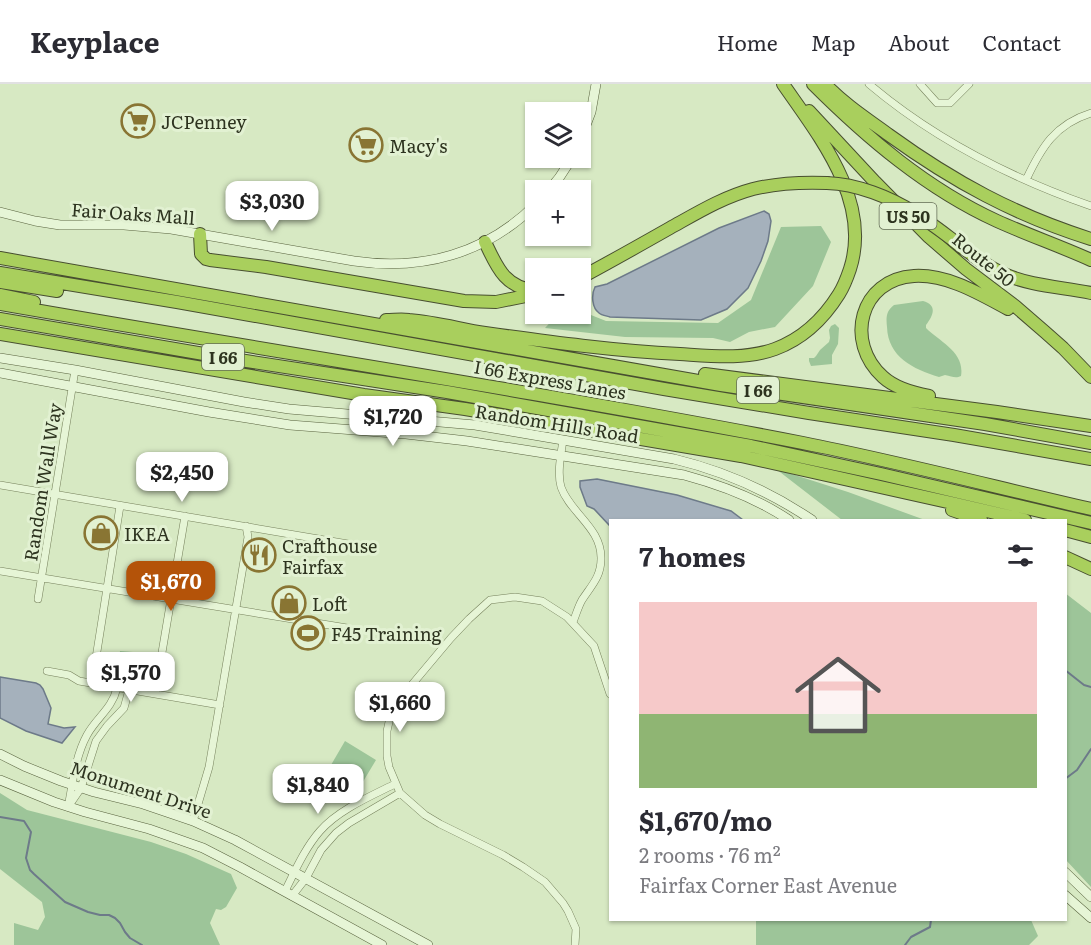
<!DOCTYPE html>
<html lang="en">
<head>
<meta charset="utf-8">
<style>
  :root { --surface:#fff; --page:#f2f2f3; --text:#2b2b33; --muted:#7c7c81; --line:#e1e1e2; --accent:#b45309 }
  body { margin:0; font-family:Literata,serif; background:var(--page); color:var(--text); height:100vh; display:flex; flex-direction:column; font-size:22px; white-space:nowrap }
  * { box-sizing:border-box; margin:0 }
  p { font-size:20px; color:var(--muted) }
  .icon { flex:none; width:33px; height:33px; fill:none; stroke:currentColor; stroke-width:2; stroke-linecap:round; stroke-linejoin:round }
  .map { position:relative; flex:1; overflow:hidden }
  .sheet { position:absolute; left:609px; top:435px; width:458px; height:402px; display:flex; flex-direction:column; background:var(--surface); border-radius:0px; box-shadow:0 2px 4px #0004 }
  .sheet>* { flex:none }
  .tools { position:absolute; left:525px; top:18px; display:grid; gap:12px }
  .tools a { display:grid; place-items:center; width:66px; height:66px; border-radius:0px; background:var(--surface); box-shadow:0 2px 4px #0004; font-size:30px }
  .price { position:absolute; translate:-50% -51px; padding:0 14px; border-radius:12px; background:#fff; color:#222; font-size:20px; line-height:39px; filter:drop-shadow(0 2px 3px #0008) }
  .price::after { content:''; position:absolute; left:50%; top:36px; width:18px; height:14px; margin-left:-9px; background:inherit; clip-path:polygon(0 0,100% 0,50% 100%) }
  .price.selected { background:var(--accent); color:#fff }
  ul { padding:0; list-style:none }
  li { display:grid; align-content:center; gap:12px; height:318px; padding:0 30px }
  li span { display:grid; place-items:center; height:186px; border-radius:0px; color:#555 }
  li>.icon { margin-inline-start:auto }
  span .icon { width:108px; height:108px; fill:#fffc; stroke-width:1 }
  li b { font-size:26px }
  h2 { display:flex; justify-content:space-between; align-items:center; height:72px; padding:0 30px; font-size:26px }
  header { display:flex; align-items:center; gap:36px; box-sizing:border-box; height:84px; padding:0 30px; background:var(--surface); border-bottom:2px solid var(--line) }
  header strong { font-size:28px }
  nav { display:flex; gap:33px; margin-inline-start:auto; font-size:21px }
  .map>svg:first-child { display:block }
  .green { fill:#9dc599 }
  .water { fill:#a5b1bc; stroke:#6d7a89; stroke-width:1.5 }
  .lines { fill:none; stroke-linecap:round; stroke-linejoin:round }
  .stream { stroke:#6d7a89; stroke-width:2 }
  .street-casing { stroke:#76815c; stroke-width:8 }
  .secondary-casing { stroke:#59633f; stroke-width:10 }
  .highway-casing { stroke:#484f30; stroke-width:14 }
  .street { stroke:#e6f5d6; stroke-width:7 }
  .secondary { stroke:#e6f5d6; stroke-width:9 }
  .highway { stroke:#a9cf5d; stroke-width:12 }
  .highway-bridge-casing { stroke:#484f30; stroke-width:14; stroke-linecap:butt }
  .highway-bridge { stroke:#a9cf5d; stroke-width:12 }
  .labels { text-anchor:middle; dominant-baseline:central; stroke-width:6; stroke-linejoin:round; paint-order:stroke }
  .shield { fill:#e2f1d2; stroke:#636c55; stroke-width:1.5 }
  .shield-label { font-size:16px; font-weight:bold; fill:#2d331f }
  .poi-label { font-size:18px; fill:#2d331f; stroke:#e2f1d2; text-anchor:start }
  .street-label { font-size:18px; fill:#2d331f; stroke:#e2f1d2 }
</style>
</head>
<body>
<header>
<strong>Keyplace</strong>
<nav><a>Home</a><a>Map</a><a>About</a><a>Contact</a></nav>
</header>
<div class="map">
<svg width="1091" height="861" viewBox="0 0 1091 861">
  <rect width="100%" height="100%" fill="#d7e9c3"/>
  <!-- green -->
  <path class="green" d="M821 142 831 158 813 202 775 243 749 248 730 258 713 254 625 253 545 244 558 230H580L581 227 606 237 718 239 751 216 781 143Z
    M923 217C938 221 933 232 926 241V244C940 258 965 268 961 292 955 295 952 292 945 291L939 293C913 285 888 273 887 243 886 234 886 227 894 221Z
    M835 240 839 244 838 260 832 271V280L811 282 809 277V274H814L816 272 820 266 829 258 830 254 829 246 831 242Z
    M776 385 848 408 925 436H842Z
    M1065 509 1091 529V803L1065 775Z
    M120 567 133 568 137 573 134 592 116 588Z
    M345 657 376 676 355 711 324 693Z
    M0 709 27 726 151 758 186 770 231 790 237 804 226 823 221 826 216 825 210 839 220 861H14V839L38 846 45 833 42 818 0 785Z
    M756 836H1031L1038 852 1029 861H756Z"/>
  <!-- water -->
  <path class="water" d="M764 127 769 130 771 137 768 157 761 177 748 204 727 225 701 236 610 233C607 232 601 231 599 229 592 224 591 211 595 203L607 200 719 144Z
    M597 395 677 411 731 427 743 436H610V442L594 425 587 422 580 403V397Z
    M0 593 36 599 40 601 43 605 51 624 48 640 64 644 75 643 62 659 26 647 0 634Z"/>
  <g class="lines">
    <!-- stream -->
    <path class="stream" d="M1065 586 1084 601 1091 603
      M1065 695 1077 686 1091 665
      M0 733 24 737 31 748 26 774 30 786 34 790 65 818 88 828 100 831H109L115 834 120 839 125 848 130 854 142 861
      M905 861 911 853 930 843 931 836"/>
    <!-- street casing -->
    <g class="street-casing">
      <path id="street" d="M869 0C934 55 1011 94 1091 122
        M920 0 937 19H950L969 0
        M1026 96C1041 64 1055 40 1091 29
        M563 356C561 370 557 389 561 403 570 429 602 444 601 475 601 493 591 502 582 516 578 523 576 531 573 538
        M0 401 360 462
        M0 487 347 544
        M38 515 75 286
        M47 587 69 591 79 597 220 621
        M92 599 120 422
        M155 610 185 432
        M69 718C73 696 76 671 87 651 97 633 112 625 117 604
        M68 723 81 704 96 657 107 642 124 624 129 606
        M193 737 209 683 248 453 246 442
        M285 807C295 787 305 764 320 747 338 726 371 712 395 700
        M292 812 306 794 321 766 336 749 349 739 400 709
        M575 861 576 845 568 827 563 819 545 798 523 783 503 771 440 740 425 731 400 709 389 683 387 672V647L391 629 399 616 451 554 469 535 490 516 515 513 542 517 567 533 594 562 610 610"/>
    </g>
    <!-- secondary casing -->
    <g class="secondary-casing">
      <path id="secondary" d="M580 57 591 28 596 0
        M549 106 559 94 572 74
        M0 128 35 137 60 141H124L171 145 354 177C422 187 486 170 536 120
        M0 274 75 286 244 318 289 325 475 341 674 375C724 387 769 407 812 436
        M0 289 209 328 290 341 406 350 467 357 684 391C721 401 758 415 789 436
        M0 670 24 682 61 697 94 708 143 720 193 737 235 756 428 861
        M0 696 54 718 85 728 149 745 203 764 240 783 382 861
        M1065 788 1091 813
        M1065 811 1091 834"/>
    </g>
    <!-- highway casing -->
    <g class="highway-casing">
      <path id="highway" d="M813 0C867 54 927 105 997 137 1028 151 1060 162 1091 176
        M825 0C844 20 867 35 889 51 954 98 1015 131 1091 155
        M809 27 875 98 929 153 966 185 1015 222 1045 248 1063 264 1091 293
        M200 150 201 170 206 175 210 176 266 183 464 217 496 218 536 210
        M953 156C969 169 986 182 1004 190 1031 202 1062 203 1091 209
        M485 158C497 183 504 203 536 207
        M0 174 721 301 985 340 1091 359
        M0 189 177 218 664 305 809 329 954 351 1091 375
        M580 194C610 178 640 161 670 144 697 129 723 113 753 105 778 99 802 98 827 99
        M0 198 57 207
        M0 211 34 218
        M0 220C267 267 536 307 803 359 899 378 995 403 1091 425
        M0 235 233 275 447 308 751 362 881 390 1091 439
        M386 236C394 236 402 235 409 236 435 238 460 245 485 249 550 258 615 267 680 270 711 272 745 276 775 265 802 255 824 234 839 210 844 202 847 194 850 185 872 117 819 52 783 0
        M0 250 364 311 465 325 741 372 952 419 1025 436
        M705 290 997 328 1091 342
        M929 312C913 309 895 304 883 293 844 258 860 195 914 192 947 190 980 210 1008 225
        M952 426 981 436
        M1065 446 1091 453
        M1065 473 1091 485"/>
    </g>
    <!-- street -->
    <use href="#street" class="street"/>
    <!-- secondary -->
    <use href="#secondary" class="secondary"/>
    <!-- highway -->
    <use href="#highway" class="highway"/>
    <!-- highway-bridge casing -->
    <g class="highway-bridge-casing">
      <path id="highway-bridge" d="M827 99C857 100 890 113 915 129 928 137 941 147 953 156"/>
    </g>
    <!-- highway-bridge -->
    <use href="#highway-bridge" class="highway-bridge"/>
  </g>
  <!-- icons -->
  <defs>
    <g id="supermarket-ring" transform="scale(1.725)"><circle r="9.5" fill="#e2f1d2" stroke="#897533" stroke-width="1.5"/><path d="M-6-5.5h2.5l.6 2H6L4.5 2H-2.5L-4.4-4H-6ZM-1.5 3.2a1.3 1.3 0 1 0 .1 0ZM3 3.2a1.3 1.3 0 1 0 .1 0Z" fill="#897533"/></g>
    <g id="shop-ring" transform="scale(1.725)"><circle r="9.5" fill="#e2f1d2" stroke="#897533" stroke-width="1.5"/><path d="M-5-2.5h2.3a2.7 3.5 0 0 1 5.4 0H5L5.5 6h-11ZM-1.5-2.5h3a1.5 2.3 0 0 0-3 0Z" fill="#897533"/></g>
    <g id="restaurant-ring" transform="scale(1.725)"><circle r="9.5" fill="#e2f1d2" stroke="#897533" stroke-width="1.5"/><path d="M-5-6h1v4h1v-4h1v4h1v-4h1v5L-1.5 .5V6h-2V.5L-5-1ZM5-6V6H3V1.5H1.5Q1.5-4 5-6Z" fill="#897533"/></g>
    <g id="stadium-ring" transform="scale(1.725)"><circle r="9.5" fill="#e2f1d2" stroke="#897533" stroke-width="1.5"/><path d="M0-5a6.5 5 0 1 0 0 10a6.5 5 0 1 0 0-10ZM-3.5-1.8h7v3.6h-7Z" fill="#897533"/></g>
  </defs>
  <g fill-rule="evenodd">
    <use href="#supermarket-ring" x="138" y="37"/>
    <use href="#supermarket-ring" x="366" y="61"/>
    <use href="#shop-ring" x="101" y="449"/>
    <use href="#restaurant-ring" x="259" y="471"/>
    <use href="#shop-ring" x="289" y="519"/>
    <use href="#stadium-ring" x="308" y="549"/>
  </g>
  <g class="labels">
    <!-- shield labels -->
    <g class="shield">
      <rect x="879.5" y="119" width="57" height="26" rx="4.5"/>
      <rect x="202" y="260" width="42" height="26" rx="4.5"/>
      <rect x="737" y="293" width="42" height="26" rx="4.5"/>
    </g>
    <g class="shield-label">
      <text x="908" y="132">US 50</text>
      <text x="223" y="273">I 66</text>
      <text x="758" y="306">I 66</text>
    </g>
    <!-- poi labels -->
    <g class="poi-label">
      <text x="161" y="37">JCPenney</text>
      <text x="389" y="61">Macy's</text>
      <text x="124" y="449">IKEA</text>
      <text x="282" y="461">Crafthouse<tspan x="282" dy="21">Fairfax</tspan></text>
      <text x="312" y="519">Loft</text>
      <text x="331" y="549">F45 Training</text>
    </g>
    <!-- street labels -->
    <g class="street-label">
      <text transform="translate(133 129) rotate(4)">Fair Oaks Mall</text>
      <text transform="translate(984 175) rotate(39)">Route 50</text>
      <text transform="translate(550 295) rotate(10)">I 66 Express Lanes</text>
      <text transform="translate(557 339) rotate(9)">Random Hills Road</text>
      <text transform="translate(42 398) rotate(-81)">Random Wall Way</text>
      <text transform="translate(141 705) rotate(18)">Monument Drive</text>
    </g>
  </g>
</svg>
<div class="tools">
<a><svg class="icon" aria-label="layers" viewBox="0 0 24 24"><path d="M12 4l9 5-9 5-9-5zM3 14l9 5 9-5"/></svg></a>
<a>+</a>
<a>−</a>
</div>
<b class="price" style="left:272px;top:148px">$3,030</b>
<b class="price" style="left:393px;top:363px">$1,720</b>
<b class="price" style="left:182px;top:419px">$2,450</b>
<b class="price selected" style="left:171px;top:528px">$1,670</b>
<b class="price" style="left:131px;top:619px">$1,570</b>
<b class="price" style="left:400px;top:649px">$1,660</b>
<b class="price" style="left:318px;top:731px">$1,840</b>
<section class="sheet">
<h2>7 homes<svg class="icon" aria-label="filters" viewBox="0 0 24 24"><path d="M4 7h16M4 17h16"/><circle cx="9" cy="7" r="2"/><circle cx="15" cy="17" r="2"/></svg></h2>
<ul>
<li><span style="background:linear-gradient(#f6c9c9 60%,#8fb573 0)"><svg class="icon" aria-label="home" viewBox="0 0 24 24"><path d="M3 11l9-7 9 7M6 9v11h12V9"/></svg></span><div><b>$1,670/mo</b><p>2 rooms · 76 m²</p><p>Fairfax Corner East Avenue</p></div></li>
</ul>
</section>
</div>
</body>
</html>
